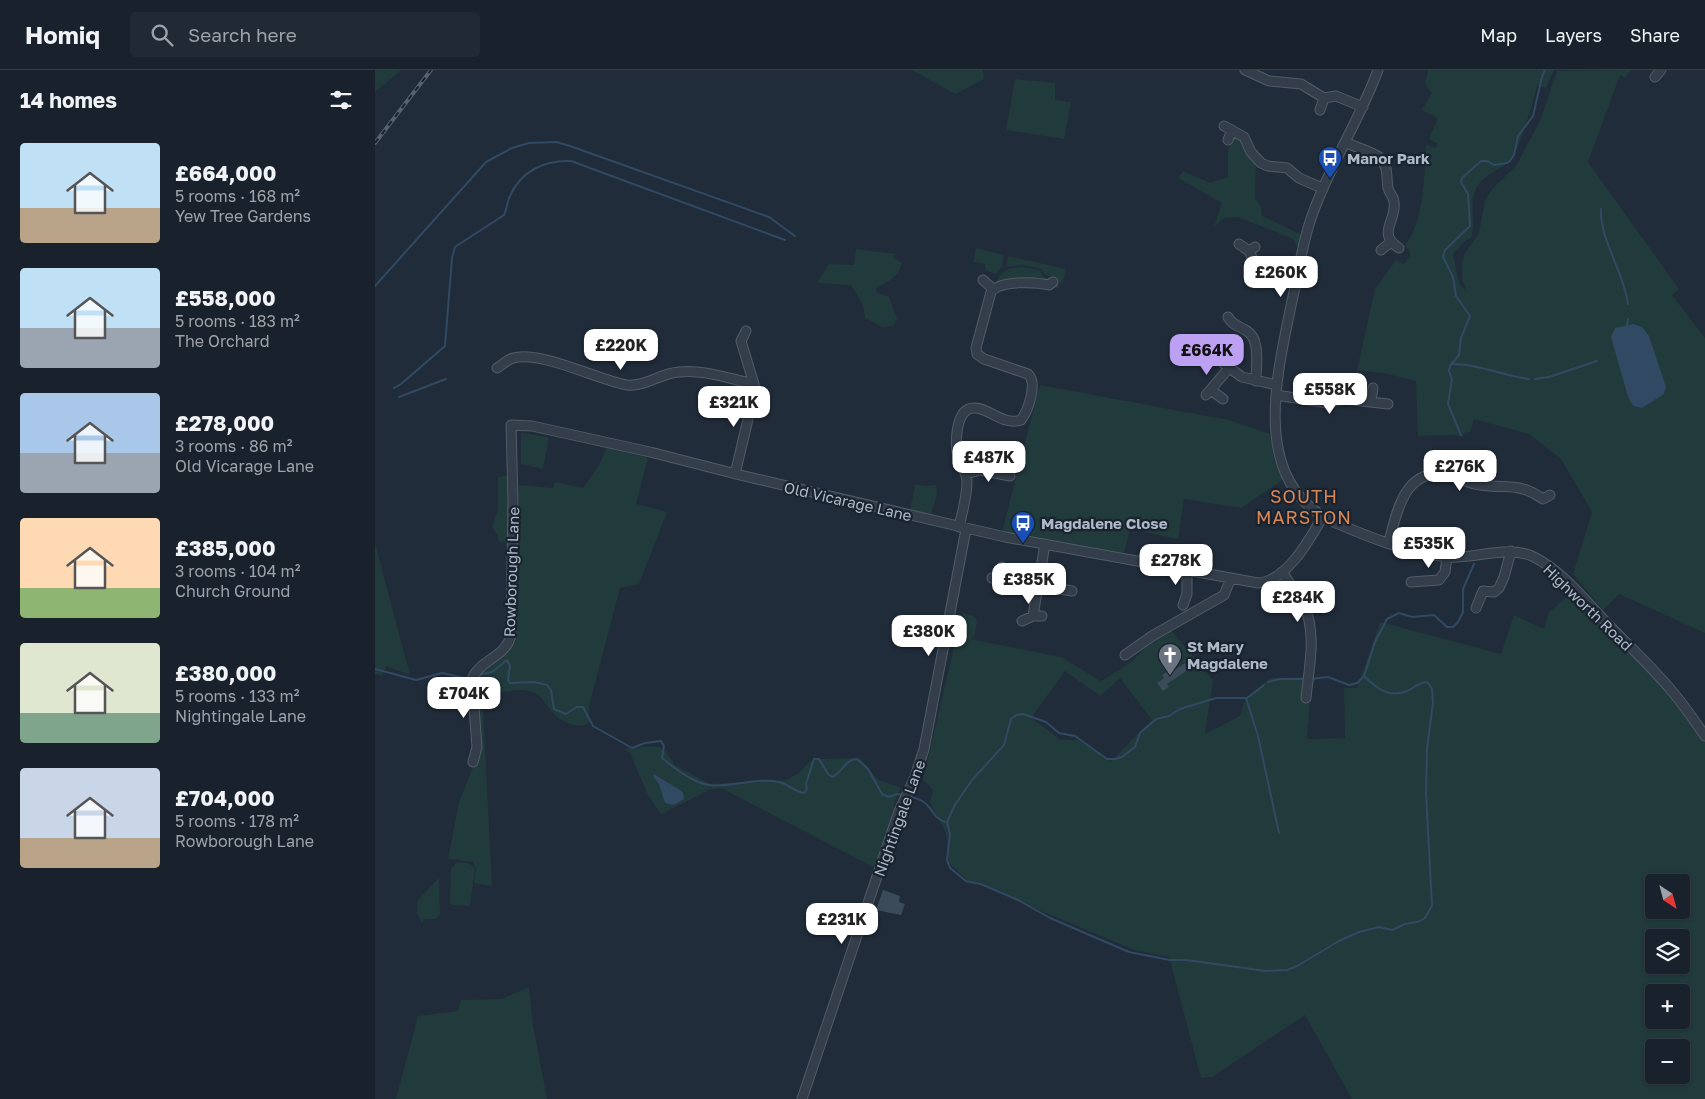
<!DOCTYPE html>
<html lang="en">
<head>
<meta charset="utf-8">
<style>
  :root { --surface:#18212c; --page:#212934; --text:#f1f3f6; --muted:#9fa3a9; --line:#363e48; --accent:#bca0f2 }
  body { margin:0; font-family:"Golos Text",sans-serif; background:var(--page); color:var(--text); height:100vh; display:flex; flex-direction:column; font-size:19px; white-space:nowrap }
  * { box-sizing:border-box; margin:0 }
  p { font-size:16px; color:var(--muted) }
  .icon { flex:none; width:28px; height:28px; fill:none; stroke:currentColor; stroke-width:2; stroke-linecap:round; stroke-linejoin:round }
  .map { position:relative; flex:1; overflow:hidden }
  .panel { display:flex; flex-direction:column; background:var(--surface); width:375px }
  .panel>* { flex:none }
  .needle { width:32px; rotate:144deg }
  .buttons { position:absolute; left:1270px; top:804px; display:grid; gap:10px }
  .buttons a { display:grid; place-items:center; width:45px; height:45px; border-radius:5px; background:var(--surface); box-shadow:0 1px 4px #0004,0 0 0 1px var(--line); font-size:25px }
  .price { position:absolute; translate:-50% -42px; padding:0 11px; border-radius:10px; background:#fff; color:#222; font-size:16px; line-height:32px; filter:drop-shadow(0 1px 2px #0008) }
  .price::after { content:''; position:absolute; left:50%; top:30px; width:15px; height:11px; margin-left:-8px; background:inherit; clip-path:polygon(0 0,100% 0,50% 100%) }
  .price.on { background:var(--accent); color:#111 }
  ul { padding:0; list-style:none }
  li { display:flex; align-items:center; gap:15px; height:125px; padding:0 20px }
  li span { display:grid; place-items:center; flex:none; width:140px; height:100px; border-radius:5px; color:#555 }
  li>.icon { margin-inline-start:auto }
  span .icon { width:60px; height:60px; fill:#fffc; stroke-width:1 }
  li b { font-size:21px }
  h2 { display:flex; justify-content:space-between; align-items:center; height:60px; padding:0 20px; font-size:21px }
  header { display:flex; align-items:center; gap:30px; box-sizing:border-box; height:70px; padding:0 25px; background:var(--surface); border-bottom:1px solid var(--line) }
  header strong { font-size:24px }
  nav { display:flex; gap:28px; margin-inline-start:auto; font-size:18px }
  .search { width:350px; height:45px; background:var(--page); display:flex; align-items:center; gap:12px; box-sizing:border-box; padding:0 18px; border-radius:5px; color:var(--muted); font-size:19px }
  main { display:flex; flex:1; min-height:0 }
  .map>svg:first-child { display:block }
  .green { fill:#213a3b; fill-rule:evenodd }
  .water { fill:#324963 }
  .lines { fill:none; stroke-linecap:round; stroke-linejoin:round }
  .stream { stroke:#324963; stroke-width:2 }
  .building { fill:#3b4b5a }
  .minor-casing { stroke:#515c68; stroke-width:11 }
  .minor { stroke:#333e4a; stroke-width:9 }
  .rail-casing { stroke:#556272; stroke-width:4 }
  .rail { stroke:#19232f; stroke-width:2; stroke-dasharray:5.5; stroke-linecap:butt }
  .labels { text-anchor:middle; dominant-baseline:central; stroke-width:4.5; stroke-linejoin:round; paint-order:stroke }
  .poi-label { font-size:15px; font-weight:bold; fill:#aeb9c7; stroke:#19232f; text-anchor:start }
  .street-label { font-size:15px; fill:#aeb9c7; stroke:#19232f }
  .quarter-label { font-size:18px; letter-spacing:1px; fill:#da8756; stroke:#19232f }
</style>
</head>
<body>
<header>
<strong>Homiq</strong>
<div class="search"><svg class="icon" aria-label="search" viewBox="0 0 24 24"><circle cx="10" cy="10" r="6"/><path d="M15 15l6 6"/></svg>Search here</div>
<nav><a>Map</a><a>Layers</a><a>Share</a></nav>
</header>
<main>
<section class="panel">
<h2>14 homes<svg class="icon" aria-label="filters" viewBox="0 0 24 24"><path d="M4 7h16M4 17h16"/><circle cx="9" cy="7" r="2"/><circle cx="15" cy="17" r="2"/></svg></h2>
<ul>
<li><span style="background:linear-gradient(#bfe0f5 65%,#b9a48a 0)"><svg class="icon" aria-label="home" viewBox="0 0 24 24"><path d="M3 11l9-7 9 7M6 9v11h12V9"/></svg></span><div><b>£664,000</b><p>5 rooms · 168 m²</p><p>Yew Tree Gardens</p></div></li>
<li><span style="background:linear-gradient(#bfe0f5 60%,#9aa5b1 0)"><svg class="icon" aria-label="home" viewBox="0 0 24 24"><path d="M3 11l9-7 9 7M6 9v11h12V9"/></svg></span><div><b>£558,000</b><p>5 rooms · 183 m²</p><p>The Orchard</p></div></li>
<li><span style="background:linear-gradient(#a9c7e8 60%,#9aa5b1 0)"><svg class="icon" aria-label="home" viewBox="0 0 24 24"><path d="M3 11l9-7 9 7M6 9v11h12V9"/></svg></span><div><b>£278,000</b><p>3 rooms · 86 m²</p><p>Old Vicarage Lane</p></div></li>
<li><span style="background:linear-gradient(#ffd9b3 70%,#8fb573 0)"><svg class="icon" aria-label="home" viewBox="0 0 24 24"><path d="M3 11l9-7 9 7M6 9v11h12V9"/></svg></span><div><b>£385,000</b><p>3 rooms · 104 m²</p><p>Church Ground</p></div></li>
<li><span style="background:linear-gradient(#dfe7d0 70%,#7fa58c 0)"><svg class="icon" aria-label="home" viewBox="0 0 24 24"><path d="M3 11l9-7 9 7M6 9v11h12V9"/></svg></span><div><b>£380,000</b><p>5 rooms · 133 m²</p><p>Nightingale Lane</p></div></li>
<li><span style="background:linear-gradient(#c9d6e8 70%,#b9a48a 0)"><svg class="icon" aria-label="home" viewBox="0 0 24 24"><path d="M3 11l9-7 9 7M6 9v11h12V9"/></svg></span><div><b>£704,000</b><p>5 rooms · 178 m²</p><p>Rowborough Lane</p></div></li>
</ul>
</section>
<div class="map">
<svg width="1330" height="1029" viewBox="0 0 1330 1029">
  <rect width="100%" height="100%" fill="#202c3a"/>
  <!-- green -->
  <path class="green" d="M0 0H26L0 22Z
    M537 0H608L609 9 580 24Z
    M1053 0H1179L1171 18 1162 16C1159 30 1143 84 1134 92 1125 99 1109 106 1103 115 1092 133 1102 152 1096 168L1090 171 1078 184 1084 213 1092 222 1087 209V193L1090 183 1104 163 1110 130 1117 119 1141 96 1165 51 1182 1 1257 0 1250 8 1245 5 1213 92 1304 219 1297 225 1330 268V563L1244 524 1228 540 1198 504 1217 442 1186 389 1154 364 1099 349 1095 362 1089 363 1088 367 1078 365 1043 366 1041 311 1013 304 982 300 1000 219 1021 190 1029 194 1035 185 1034 179 1029 176C1050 153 1049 104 1051 74L1060 78 1063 74 1054 69 1063 48 1047 40 1057 23 1050 15Z
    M640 9 680 13V30L696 32 689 69 631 60Z
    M859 67 865 68 881 92 880 128 886 136 887 146 927 165 924 180 918 169 863 147 849 148 839 157 847 133 803 108 808 101 835 113 853 107V79Z
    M601 178 629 185 627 197 621 204 610 200V194L598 192Z
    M481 179 520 184 518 187 527 193C522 208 515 211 501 218V222L514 227 522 249 518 256 508 257 490 248 488 235 476 215 442 213 454 194 479 195Z
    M633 186 691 199 687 215 680 207 671 205 665 198 646 195 631 197Z
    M649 197 664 200 669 207C678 209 682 210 685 219L677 217 676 209 621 214C626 199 634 198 649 197Z
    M665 315 854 350 895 364 899 389 909 409 866 438 809 429 803 469 755 459 749 483 627 462Z
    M146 363 174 367 168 399 146 394Z
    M232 377 273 388 261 434 292 442 264 514 245 518 214 636V653C204 660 187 652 179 644 170 635 168 624 154 621 138 617 120 625 104 630L108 639 117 816 99 813 101 799 98 792 73 789 84 732 101 690 103 608C112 593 130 585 141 571L144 494V415L178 418 180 412 208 418 224 395Z
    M134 405 133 473 124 472 123 467 117 457 123 439V407Z
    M540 414 550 416 561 415 562 424 556 445 535 441Z
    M0 473 35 605 11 596 7 606 0 604Z
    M1198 522 1283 609 1330 672V1029H977L930 945 837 1007 826 1008 794 887 759 880 664 840 605 812 592 810 574 793 571 763 555 732 558 720 548 709 587 543 598 546 602 550 600 564 596 569 686 587 726 611 755 593 776 572 796 560 838 610 830 664 865 646 870 629 895 608 937 607 932 669 970 668 969 618H982L1005 552 1126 584 1139 545 1169 559 1174 542ZM690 601 725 626 745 608 777 650 736 691 703 670H686L656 648ZM1279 812H1306V840H1279ZM1279 868H1306V895H1279ZM1279 922H1306V950H1279ZM1279 978H1306V1005H1279Z
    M276 676 284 677 291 681 300 695 335 714 410 710 424 703 433 693 440 689 485 688 503 710 526 718 521 728 510 772 500 798 346 718 334 720 286 744 273 725 255 683 249 679Z
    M82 792 93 793 100 798 95 836 77 835 75 832 76 799Z
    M64 808 65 845 61 849H49L47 853 42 843 43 830Z
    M154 917 158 955 172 1029H21L43 946 83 941 86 930 127 929Z"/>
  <!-- water -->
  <path class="water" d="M1258 254 1267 257 1274 266 1291 317 1289 324 1267 338 1258 336 1253 327 1236 267 1240 258Z
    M279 704 308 722 309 729 299 735 290 733 284 714 278 706Z"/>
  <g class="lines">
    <!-- stream -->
    <path class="stream" d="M1226 139C1224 168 1249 202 1253 234
      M0 216 111 92 137 78 154 73 181 72 195 76 394 147 420 166
      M1252 255 1253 249
      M1078 294C1105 294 1128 306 1154 309
      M1160 309 1174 307 1222 291
      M19 318 26 314 70 276 77 188 80 177 129 145C132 139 132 132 135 126 146 101 169 90 196 91L410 170
      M24 327 71 309
      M1086 365 1073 334 1077 309 1074 301 1075 296 1084 285 1086 268 1095 246 1081 226 1078 207 1068 187 1070 180 1095 156 1093 124 1086 112 1087 108 1106 91H1112L1119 95 1132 93 1135 91 1139 85 1143 66 1158 46 1167 7 1170 0
      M0 599 41 610 67 603 89 608 96 607
      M103 605 117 602 132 590 135 596 133 610 135 613 159 612 172 615 176 620 179 639 191 644 202 637H208L218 656 257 678 270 673 286 671 289 676 287 688C299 698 319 713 334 715 357 718 381 707 404 712 413 714 420 722 429 723L432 719 431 714 439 689H444L453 704 457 707C467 703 470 689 482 689L493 699 507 724 514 727 522 724 527 725
      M936 609 953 607 974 615 982 613 989 606 1000 572 1012 549 1024 543 1037 547 1059 545 1072 557H1078L1083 552 1088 542V519L1099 494
      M893 612 905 609H931
      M871 628 883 666 904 763
      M534 726C539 728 546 729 550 733 558 739 560 751 572 752
      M572 752 575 764 572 790 575 798 591 811 606 814 643 830 675 848 754 882 795 890H811L891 901 912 900 922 896 964 871 984 862 1004 857 1017 860 1030 854 1043 852 1050 848 1057 836 1051 723 1052 678 1058 633 1057 619 1053 613 1050 612C1043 614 1038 618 1032 621 1014 629 1000 617 989 606
      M572 752 580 735 597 710 629 675 636 649 641 645 648 644 671 652 684 663 700 666 732 689H740L747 687 760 677 765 663 781 649 794 646 805 639 841 628H872L889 615"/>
  </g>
  <!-- building -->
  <path class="building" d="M810 593 814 599 792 614 794 617 788 621 782 613 789 608 787 605 793 601 797 602Z
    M508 820 525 826 524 832 530 834 526 845 501 840Z"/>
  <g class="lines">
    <!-- minor casing -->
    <g class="minor-casing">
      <path id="minor" d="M870 0 894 11 926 14 949 28 961 26 988 37
        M1003 0C985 49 956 93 938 143 927 171 924 202 917 231 902 304 873 415 961 453 996 468 1036 484 1075 487 1103 489 1132 474 1159 487 1187 501 1209 529 1230 551 1252 574 1275 595 1296 620 1308 634 1319 650 1330 666
        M1280 7 1286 0
        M945 40 949 28
        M849 56 869 67 876 82 886 93 893 96 912 98 924 108 947 118
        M853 70 857 60
        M970 72C979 77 999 82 1005 88 1014 97 1011 107 1013 118 1014 123 1019 127 1019 132 1022 151 1001 163 1024 178
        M864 174 874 181
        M880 177 874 181C877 187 879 194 883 199 889 207 912 204 923 206
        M1006 180 1016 172
        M608 210 618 219
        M853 247C857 255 864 256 872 261 886 270 881 296 881 311
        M848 293 867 307 902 315
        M122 298C127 295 132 290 138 288 165 280 223 310 252 315 270 317 286 303 304 302 328 299 355 309 379 314
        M836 320 848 329
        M831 325 854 298
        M901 325 953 333 970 329 1013 334
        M996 331 998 318
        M360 404 379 324V314L366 271 371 261
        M591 404 605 400 635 406
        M584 457C587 443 592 427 592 412 592 402 585 396 583 387 580 374 580 338 599 338 613 337 627 356 646 350 653 341 663 313 653 304L609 289 602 284 601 278 616 222C624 210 662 212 674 215L678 212
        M1014 472C1021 444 1029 400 1068 404 1081 405 1092 414 1105 415 1131 419 1145 412 1168 429L1175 425
        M907 502C914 513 923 523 929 535 942 564 934 597 931 628
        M617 508 697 521
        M625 509 627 497
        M1036 512 1064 510 1070 502 1072 487
        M808 535 812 524V500
        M1101 538 1108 521 1119 522 1124 518 1129 507 1136 481
        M658 546 670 474
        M647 551 658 546H667
        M750 585 777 566 849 525 856 508
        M98 692 102 677 97 610C103 590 131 588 136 565L138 430 136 355 157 356 275 382 369 406 630 467 883 513C912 511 935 469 948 446
        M427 1029 524 741 540 707 549 679 591 459"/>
    </g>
    <!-- minor -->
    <use href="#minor" class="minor"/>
    <!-- rail casing -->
    <g class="rail-casing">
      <path id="rail" d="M0 73 56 0"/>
    </g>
    <!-- rail -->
    <use href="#rail" class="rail"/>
  </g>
  <!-- icons -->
  <defs>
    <g id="bus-pin" transform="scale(1.25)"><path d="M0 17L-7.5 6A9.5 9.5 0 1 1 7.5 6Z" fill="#1a4fb4" stroke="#19232f"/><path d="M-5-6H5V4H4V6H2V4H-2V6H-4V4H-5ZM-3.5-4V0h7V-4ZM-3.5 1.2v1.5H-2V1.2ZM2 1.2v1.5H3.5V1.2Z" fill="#fff"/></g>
    <g id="church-pin" transform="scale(1.25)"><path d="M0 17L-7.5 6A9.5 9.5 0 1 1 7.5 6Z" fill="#6b7280" stroke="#19232f"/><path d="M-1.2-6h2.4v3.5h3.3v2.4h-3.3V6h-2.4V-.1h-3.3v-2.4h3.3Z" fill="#fff"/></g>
  </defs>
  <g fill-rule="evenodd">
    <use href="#bus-pin" x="955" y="88"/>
    <use href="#bus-pin" x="648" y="453"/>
    <use href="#church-pin" x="795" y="585"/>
  </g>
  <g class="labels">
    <!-- poi labels -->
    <g class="poi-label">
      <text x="972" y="88">Manor Park</text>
      <text x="666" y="453">Magdalene Close</text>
      <text x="812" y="576">St Mary<tspan x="812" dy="17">Magdalene</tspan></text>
    </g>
    <!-- street labels -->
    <g class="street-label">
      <text transform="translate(473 431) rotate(13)">Old Vicarage Lane</text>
      <text transform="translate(136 502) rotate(-88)">Rowborough Lane</text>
      <text transform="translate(1213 537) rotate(44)">Highworth Road</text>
      <text transform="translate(524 748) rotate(-70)">Nightingale Lane</text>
    </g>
    <!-- quarter labels -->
    <g class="quarter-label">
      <text x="929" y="426">SOUTH<tspan x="929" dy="21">MARSTON</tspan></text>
    </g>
  </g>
</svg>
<div class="buttons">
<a><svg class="needle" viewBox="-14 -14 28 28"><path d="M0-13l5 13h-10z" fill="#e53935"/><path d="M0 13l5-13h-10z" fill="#9fa3a9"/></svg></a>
<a><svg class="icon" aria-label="layers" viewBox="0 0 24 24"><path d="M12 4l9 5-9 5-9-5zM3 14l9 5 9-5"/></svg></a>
<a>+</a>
<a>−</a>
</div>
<b class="price" style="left:906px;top:228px">£260K</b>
<b class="price" style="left:246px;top:301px">£220K</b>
<b class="price on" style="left:832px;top:306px">£664K</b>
<b class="price" style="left:955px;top:345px">£558K</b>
<b class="price" style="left:359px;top:358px">£321K</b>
<b class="price" style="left:614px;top:413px">£487K</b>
<b class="price" style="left:1085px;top:422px">£276K</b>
<b class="price" style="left:1054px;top:499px">£535K</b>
<b class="price" style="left:801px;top:516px">£278K</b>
<b class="price" style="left:654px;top:535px">£385K</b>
<b class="price" style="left:923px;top:553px">£284K</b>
<b class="price" style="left:554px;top:587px">£380K</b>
<b class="price" style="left:89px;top:649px">£704K</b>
<b class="price" style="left:467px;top:875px">£231K</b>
</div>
</main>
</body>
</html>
